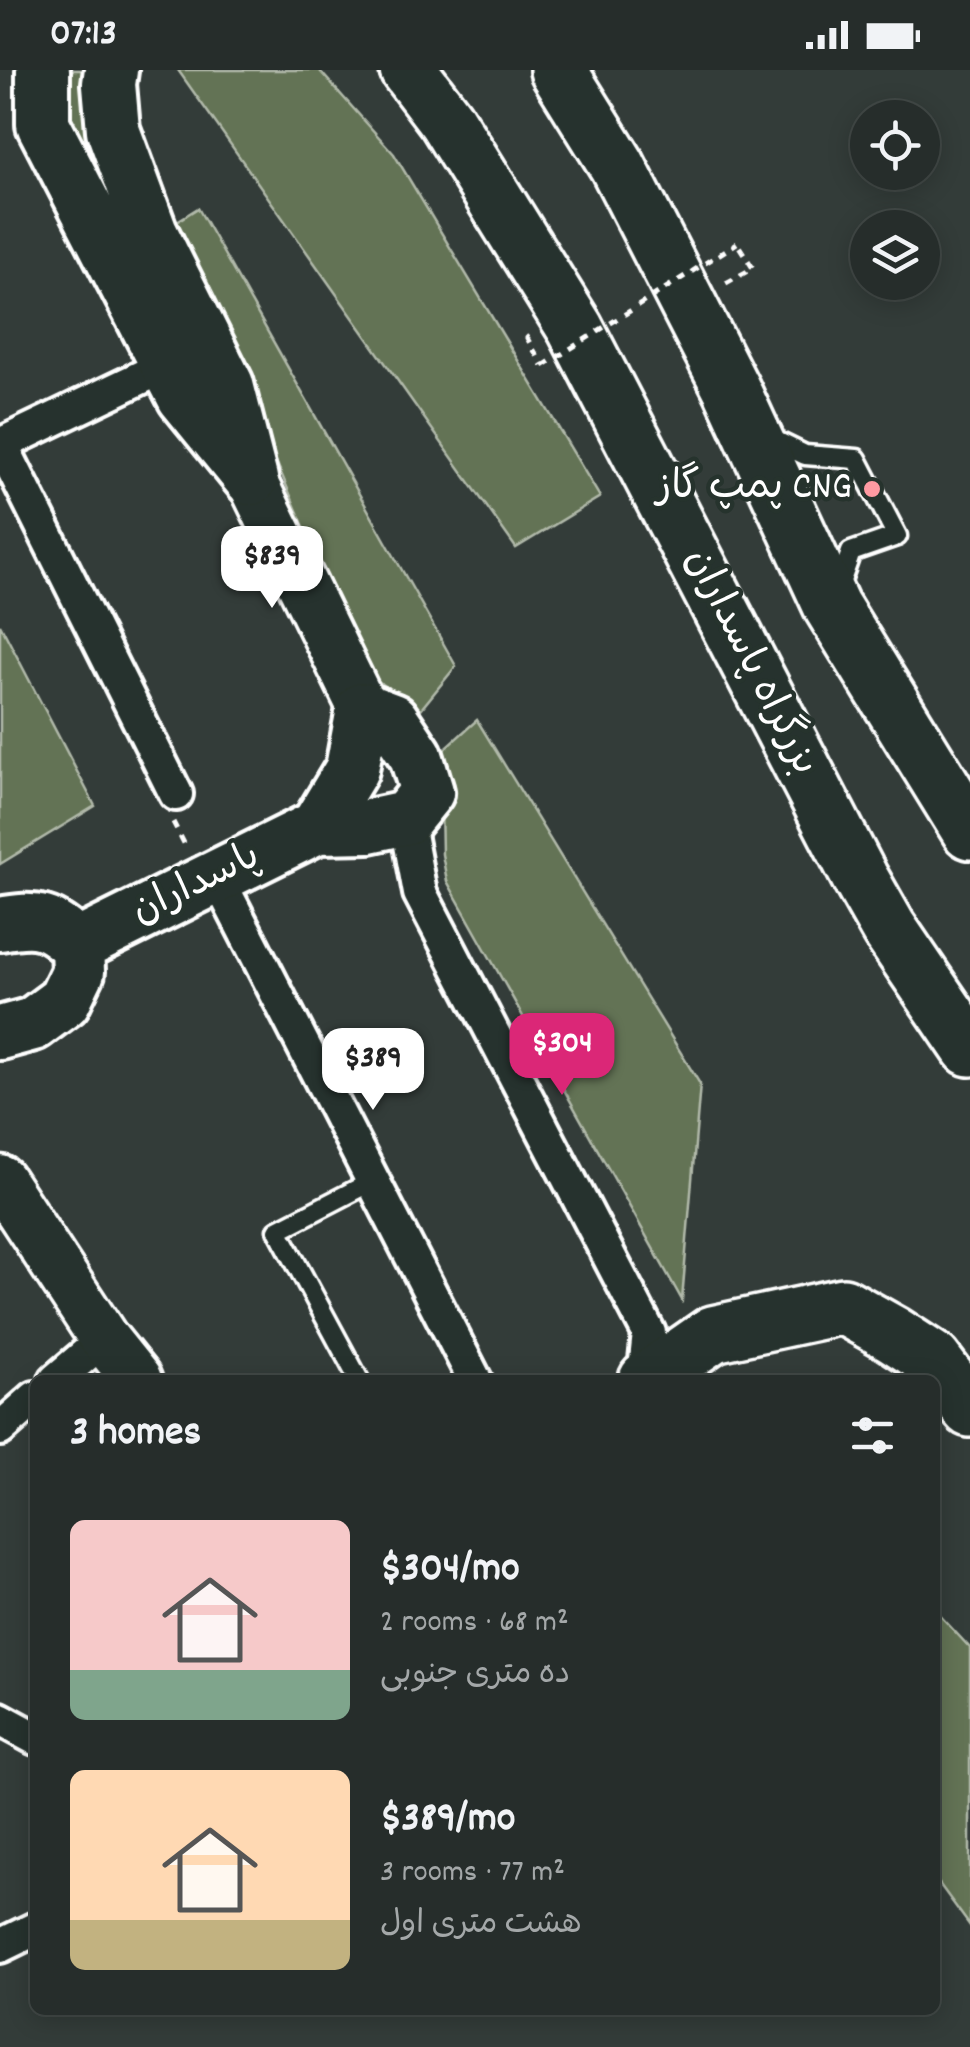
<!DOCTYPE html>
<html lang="en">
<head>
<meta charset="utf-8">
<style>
  :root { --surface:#262d2b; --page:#2e3533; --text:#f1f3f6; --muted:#a4a8a9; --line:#424947; --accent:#db2777 }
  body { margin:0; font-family:Dekko,"Playpen Sans Arabic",sans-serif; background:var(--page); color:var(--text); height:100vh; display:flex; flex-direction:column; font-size:38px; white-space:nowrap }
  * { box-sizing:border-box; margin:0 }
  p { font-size:32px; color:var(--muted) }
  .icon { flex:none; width:55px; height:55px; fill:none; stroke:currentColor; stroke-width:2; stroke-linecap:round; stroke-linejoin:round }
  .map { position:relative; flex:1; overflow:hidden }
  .panel { position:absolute; left:30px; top:1305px; width:910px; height:640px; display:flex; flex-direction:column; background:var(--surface); border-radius:15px; box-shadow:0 5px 25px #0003,0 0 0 2px var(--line) }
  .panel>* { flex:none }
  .tools { position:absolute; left:850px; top:30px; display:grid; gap:20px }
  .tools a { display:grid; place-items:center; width:90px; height:90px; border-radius:50%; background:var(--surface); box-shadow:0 5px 25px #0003,0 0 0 2px var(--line); font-size:50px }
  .price { position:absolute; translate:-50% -85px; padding:0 22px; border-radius:20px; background:#fff; color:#222; font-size:32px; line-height:65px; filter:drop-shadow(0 2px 5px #0008) }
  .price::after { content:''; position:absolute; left:50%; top:60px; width:30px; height:22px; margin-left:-15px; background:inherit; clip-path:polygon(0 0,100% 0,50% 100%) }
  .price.active { background:var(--accent); color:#fff }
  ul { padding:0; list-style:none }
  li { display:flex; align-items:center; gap:30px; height:250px; padding:0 40px }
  li span { display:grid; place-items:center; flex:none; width:280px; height:200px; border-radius:15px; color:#555 }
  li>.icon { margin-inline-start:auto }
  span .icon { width:120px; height:120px; fill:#fffc; stroke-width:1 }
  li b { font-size:42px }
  h2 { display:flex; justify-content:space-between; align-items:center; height:120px; padding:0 40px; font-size:42px }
  .status { display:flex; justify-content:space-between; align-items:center; height:70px; padding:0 50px; background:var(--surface); direction:ltr }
  .status svg { height:28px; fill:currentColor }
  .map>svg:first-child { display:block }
  .green { fill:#637354; stroke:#b1b9aa; stroke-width:2.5 }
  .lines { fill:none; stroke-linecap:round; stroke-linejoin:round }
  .lane-casing { stroke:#fff; stroke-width:25 }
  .street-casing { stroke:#fff; stroke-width:40 }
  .secondary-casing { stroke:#fff; stroke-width:55 }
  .primary-casing { stroke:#fff; stroke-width:60 }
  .highway-casing { stroke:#fff; stroke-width:62 }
  .path { stroke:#fff; stroke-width:5; stroke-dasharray:8 8; stroke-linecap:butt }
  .lane { stroke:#26332d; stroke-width:18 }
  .street { stroke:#26332d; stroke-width:32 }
  .secondary { stroke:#26332d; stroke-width:48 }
  .primary { stroke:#26332d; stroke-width:52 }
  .highway { stroke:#26332d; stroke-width:55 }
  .path-bridge { stroke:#fff; stroke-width:5; stroke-dasharray:8 8; stroke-linecap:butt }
  .poi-dot { fill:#ff9aa2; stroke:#26332d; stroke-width:4 }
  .labels { text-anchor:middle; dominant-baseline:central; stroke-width:9; stroke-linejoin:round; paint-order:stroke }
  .poi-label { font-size:40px; fill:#fff; stroke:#26332d; text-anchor:end }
  .street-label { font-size:40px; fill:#fff; stroke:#26332d }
</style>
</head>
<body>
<div class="status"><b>07:13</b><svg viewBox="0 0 49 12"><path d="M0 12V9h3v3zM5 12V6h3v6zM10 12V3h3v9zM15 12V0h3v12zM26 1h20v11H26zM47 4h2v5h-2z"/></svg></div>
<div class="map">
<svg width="970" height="1977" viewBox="0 0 970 1977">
  <rect width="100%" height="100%" fill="#333c39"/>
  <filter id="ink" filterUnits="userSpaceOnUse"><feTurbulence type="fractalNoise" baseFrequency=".01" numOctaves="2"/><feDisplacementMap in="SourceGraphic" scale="20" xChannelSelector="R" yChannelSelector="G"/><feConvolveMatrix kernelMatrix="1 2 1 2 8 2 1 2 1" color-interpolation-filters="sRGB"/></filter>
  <g filter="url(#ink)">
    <!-- green -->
    <path class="green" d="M65 0H88L85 28 101 112 66 48Z
      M178 0H319L394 84 600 427 516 478Z
      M198 138 456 596 421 639 367 604 174 153Z
      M0 554 95 736 0 794Z
      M477 650 700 1014 682 1230 447 811 442 784 440 683Z
      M935 1540 970 1578V1856L935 1808Z"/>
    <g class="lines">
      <!-- lane casing -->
      <g class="lane-casing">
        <path id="lane" d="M770 368 805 385 857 389 897 466 851 482 837 522
          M359 1310 278 1160 373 1111"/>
      </g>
      <!-- street casing -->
      <g class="street-casing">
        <path id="street" d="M1 374 176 724
          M0 375 167 295
          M406 748 420 823 649 1263 644 1310
          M216 805 475 1310
          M56 1310 104 1269
          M0 1359 35 1328
          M0 1649 35 1668
          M0 1876 35 1859"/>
      </g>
      <!-- secondary casing -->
      <g class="secondary-casing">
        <path id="secondary" d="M251 409 363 639
          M0 1110 104 1269 137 1310"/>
      </g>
      <!-- primary casing -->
      <g class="primary-casing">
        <path id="primary" d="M43 0V54L184 327 251 409 227 315 151 163 113 60 109 14 111 0
          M363 639 392 650 416 686 427 722 406 748 369 756 317 757 352 699Z
          M0 854C38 847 49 850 77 876L78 902 64 931 33 954 0 963
          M77 876 317 757"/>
      </g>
      <!-- highway casing -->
      <g class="highway-casing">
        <path id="highway" d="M408 0 446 50 575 258 860 808 889 859 970 978
          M558 0 617 95 732 320 832 537 970 761
          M647 1310 713 1264 843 1236 893 1264 933 1290 970 1339"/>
      </g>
      <!-- path -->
      <path class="path" d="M726 213 753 198 737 173
        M529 266 527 268 543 296
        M173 752 186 777"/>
      <!-- lane -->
      <use href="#lane" class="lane"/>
      <!-- street -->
      <use href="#street" class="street"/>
      <!-- secondary -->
      <use href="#secondary" class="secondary"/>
      <!-- primary -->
      <use href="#primary" class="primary"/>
      <!-- highway -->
      <use href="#highway" class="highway"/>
      <!-- path-bridge -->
      <path class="path-bridge" d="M543 296 737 173"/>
    </g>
  </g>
  <!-- markers -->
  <circle class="poi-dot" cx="872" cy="419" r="10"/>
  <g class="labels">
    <!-- poi labels -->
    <g class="poi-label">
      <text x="852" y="419">پمپ گاز CNG</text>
    </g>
    <!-- street labels -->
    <g class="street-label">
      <text transform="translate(749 593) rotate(63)">بزرگراه پاسداران</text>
      <text transform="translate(197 816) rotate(-26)">پاسداران</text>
    </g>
  </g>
</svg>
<div class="tools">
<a><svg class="icon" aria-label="locate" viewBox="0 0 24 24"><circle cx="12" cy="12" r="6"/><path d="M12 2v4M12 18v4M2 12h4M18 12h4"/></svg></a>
<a><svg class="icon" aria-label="layers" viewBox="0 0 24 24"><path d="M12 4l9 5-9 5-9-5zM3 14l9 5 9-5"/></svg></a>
</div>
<b class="price" style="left:272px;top:541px">$839</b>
<b class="price active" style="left:562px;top:1028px">$304</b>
<b class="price" style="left:373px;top:1043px">$389</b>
<section class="panel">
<h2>3 homes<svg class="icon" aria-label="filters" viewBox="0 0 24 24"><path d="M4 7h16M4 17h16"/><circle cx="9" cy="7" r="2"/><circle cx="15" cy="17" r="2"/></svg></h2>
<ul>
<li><span style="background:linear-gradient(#f6c9c9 75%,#7fa58c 0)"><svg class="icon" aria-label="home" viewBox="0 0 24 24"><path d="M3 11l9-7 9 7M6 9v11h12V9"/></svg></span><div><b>$304/mo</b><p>2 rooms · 68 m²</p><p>ده متری جنوبی</p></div></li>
<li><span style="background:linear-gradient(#ffd9b3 75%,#c2b280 0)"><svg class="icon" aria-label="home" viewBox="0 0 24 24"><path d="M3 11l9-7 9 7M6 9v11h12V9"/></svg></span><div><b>$389/mo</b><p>3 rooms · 77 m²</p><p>هشت متری اول</p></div></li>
</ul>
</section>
</div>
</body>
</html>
